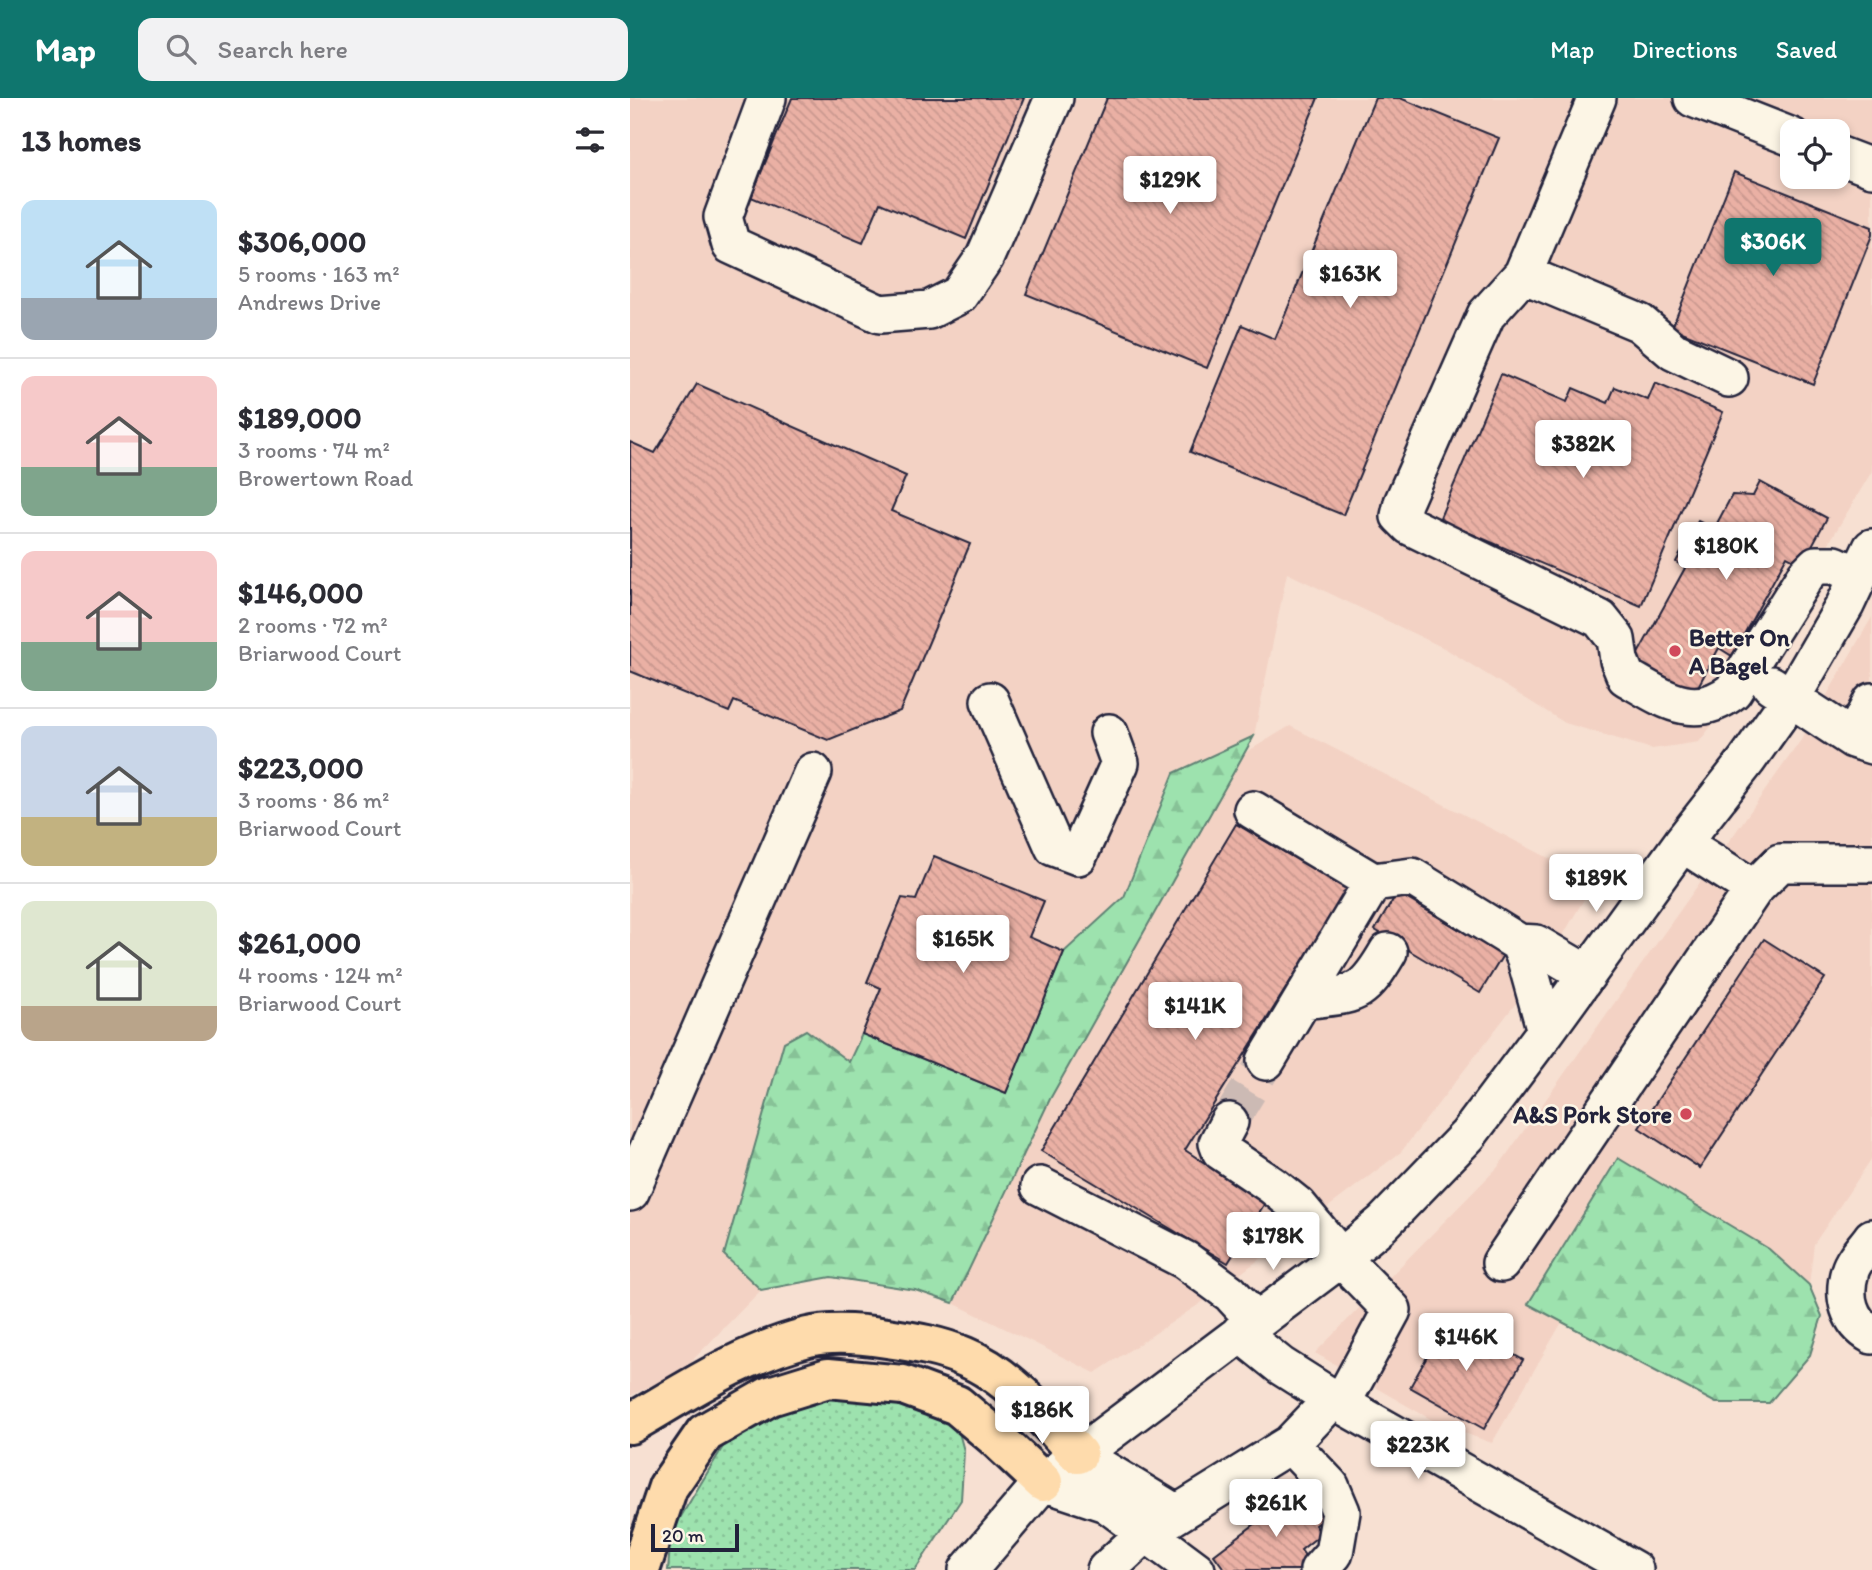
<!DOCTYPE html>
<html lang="en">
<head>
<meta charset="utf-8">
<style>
  :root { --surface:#fff; --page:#f2f2f3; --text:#2b2b33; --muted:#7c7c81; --line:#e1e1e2; --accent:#0f766e }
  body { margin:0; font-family:Itim,sans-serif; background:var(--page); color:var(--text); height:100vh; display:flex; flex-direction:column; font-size:26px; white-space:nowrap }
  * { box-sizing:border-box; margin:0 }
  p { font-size:23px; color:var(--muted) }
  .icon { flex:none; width:38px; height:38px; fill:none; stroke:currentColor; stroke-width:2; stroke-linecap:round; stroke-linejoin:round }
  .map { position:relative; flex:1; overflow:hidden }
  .details { display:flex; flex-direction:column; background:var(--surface); width:630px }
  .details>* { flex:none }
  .buttons { position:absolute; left:1150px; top:21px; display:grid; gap:14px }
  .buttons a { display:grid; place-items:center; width:70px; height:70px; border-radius:14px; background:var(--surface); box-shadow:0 4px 10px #0003; font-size:35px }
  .scale { position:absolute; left:21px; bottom:18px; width:88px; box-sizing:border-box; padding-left:7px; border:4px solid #22223b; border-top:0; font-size:19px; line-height:24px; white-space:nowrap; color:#22223b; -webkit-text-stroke:5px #fcf5e5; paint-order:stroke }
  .price { position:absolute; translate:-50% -60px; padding:0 16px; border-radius:7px; background:#fff; color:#222; font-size:23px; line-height:46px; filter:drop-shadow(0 2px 4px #0008) }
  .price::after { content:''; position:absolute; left:50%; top:42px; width:21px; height:16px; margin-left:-10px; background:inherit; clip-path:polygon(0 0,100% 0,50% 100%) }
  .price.current { background:var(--accent); color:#fff }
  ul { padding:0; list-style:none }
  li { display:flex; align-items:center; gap:21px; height:175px; padding:0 21px }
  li+li { border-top:2px solid var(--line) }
  li span { display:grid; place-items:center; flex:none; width:196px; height:140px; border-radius:14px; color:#555 }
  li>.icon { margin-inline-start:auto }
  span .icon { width:84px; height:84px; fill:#fffc; stroke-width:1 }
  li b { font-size:30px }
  h2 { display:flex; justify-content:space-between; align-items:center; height:84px; padding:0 21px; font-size:30px }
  header { display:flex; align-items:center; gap:42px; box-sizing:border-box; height:98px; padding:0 35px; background:var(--accent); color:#fff }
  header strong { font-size:33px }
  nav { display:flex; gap:38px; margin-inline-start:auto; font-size:24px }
  .search { width:490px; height:63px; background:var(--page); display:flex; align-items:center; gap:18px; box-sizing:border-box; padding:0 24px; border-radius:14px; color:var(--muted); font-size:26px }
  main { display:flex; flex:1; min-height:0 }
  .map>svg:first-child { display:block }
  .built { fill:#f3d2c4; fill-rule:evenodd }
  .grass { fill:url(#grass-dots); stroke:#608274; stroke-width:2 }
  .forest { fill:url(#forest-firs); stroke:#608274; stroke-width:2 }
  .building { fill:url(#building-back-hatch); stroke:#22223b; stroke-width:2 }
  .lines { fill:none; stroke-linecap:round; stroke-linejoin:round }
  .minor-tunnel { stroke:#ccbab4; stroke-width:37; stroke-dasharray:37 18; stroke-linecap:butt }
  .minor-casing { stroke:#22223b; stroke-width:42 }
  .highway-casing { stroke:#22223b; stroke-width:44 }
  .minor { stroke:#fcf5e5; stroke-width:37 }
  .highway { stroke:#fedbac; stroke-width:38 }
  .poi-dot { fill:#d1495b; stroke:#fcf5e5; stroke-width:2.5 }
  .labels { text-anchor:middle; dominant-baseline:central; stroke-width:5; stroke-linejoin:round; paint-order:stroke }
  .poi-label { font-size:24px; font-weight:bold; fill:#22223b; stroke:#fcf5e5; text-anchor:start }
</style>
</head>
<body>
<header>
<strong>Map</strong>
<div class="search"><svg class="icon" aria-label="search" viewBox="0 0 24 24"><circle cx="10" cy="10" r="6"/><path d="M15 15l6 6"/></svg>Search here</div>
<nav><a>Map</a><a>Directions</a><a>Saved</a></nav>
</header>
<main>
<section class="details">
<h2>13 homes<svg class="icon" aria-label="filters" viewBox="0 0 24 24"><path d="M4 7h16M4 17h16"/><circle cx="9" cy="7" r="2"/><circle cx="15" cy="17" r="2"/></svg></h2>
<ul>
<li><span style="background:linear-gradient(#bfe0f5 70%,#9aa5b1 0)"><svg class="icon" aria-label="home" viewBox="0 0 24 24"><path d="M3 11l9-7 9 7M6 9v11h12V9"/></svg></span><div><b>$306,000</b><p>5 rooms · 163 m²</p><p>Andrews Drive</p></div></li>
<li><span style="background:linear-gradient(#f6c9c9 65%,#7fa58c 0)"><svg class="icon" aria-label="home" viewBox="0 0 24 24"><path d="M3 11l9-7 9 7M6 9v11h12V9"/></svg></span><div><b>$189,000</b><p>3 rooms · 74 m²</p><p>Browertown Road</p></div></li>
<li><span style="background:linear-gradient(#f6c9c9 65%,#7fa58c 0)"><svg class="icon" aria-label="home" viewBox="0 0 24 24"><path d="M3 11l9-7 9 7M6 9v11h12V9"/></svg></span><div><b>$146,000</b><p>2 rooms · 72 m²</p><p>Briarwood Court</p></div></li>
<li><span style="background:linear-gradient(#c9d6e8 65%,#c2b280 0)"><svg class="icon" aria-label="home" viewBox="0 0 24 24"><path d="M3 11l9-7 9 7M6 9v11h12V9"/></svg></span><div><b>$223,000</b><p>3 rooms · 86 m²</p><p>Briarwood Court</p></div></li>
<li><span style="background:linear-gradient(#dfe7d0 75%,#b9a48a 0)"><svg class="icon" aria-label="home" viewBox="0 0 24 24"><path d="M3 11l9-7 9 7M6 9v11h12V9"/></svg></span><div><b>$261,000</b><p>4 rooms · 124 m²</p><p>Briarwood Court</p></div></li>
</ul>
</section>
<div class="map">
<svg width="1242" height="1472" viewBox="0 0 1242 1472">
  <defs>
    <pattern id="grass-dots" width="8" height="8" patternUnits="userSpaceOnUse" patternTransform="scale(1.75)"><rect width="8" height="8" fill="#9de2ae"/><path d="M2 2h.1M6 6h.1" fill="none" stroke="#87c297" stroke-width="1.8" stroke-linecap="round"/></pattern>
    <pattern id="forest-firs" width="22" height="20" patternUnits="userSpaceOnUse" patternTransform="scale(1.75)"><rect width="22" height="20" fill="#9de2ae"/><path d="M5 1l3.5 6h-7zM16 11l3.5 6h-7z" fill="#87c297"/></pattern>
    <pattern id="building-back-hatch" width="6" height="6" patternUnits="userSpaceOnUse" patternTransform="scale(1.75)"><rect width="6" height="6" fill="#eab0a4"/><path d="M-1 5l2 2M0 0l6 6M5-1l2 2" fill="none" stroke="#c8978e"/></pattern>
  </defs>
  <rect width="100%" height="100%" fill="#f7e0d2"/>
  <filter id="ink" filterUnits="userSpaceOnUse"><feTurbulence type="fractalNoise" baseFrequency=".0143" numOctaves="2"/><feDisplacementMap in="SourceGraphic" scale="14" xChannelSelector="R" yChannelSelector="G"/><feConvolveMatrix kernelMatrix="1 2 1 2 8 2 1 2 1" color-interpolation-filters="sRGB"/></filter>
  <g filter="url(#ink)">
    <!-- built -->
    <path class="built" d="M0 0H1242V373L1119 579 1069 644 1022 651 935 625 816 551 657 475 624 638 544 675 494 799 434 854 376 995 233 936 219 965 176 932 94 1157 131 1192 52 1273 0 1298ZM1162 33H1208V79H1162Z
      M1242 519V1060L1184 1146 1179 1187 1139 1151 988 1060 898 1207 932 1224 862 1345 809 1326 685 1255 868 1069 1171 642Z
      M660 628 956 779 954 801 917 865 771 1054 577 1201 465 1275 323 1205 420 1001 615 655Z"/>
    <!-- grass -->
    <path class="grass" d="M192 1294 274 1304 327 1327 334 1353 331 1402 285 1472H38L41 1435 103 1332Z"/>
    <!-- forest -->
    <path class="forest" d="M624 638 420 1001 323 1205 285 1192 201 1179 131 1192 94 1157 154 944 176 932 219 964 232 936 376 995 434 854 494 799 544 675Z
      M988 1060 1139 1151 1179 1187 1192 1218 1180 1257 1139 1305H1086L898 1206Z"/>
    <!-- building -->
    <path class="building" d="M162 0H394L336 141 250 105 233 145 121 99Z
      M477 0H688L577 270 396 196Z
      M745 0H770L869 40 713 417 560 354 612 227 645 241Z
      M1104 74 1242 129V137L1183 286 1042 230Z
      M871 276 937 304 943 290 978 305 985 289 1018 302 1025 285 1093 314 1011 508 809 422Z
      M67 286 276 378 261 413 340 446 270 613 198 642 104 603 99 614 0 573V344L25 355Z
      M1130 384 1197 420 1172 466 1157 458 1102 558 1089 550 1064 596 1004 563 1055 470 1046 464 1068 423 1084 431 1102 397 1123 398Z
      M606 726 718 791 555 1052 635 1105 598 1165 411 1053Z
      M304 758 414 803 399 839 434 854 376 995 232 936 251 890 237 884 272 800 286 802Z
      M767 795 873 857 850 895 745 832Z
      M1134 841 1195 880 1070 1070 1009 1030Z
      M819 1220 893 1262 854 1331 780 1289Z
      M671 1391 694 1420 685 1427 691 1436 671 1452 681 1466 674 1472H595L584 1457Z"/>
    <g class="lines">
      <!-- minor-tunnel -->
      <path class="minor-tunnel" d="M599 1024 636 963"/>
      <!-- minor casing -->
      <g class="minor-casing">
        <path id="minor" d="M137 0 93 119 101 147 250 216 299 212 329 197 355 159 424 0
          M967 0 893 176 856 217 773 405 770 418 780 428 970 521 986 541 989 562 996 579C1033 600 1064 624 1103 593L1176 477 1186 467H1205L1229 478
          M1063 0 1162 39
          M1208 57 1242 70
          M893 176 1010 225 1043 253 1099 280
          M1141 587 1223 641 1242 647
          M360 603 424 749 448 758 490 665 479 635
          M1223 641 1242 604
          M623 712 743 784 782 779 889 845
          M1124 791 1150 765H1242
          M673 902C724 895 730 902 758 854
          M916 933 896 861 889 845 906 846 957 876
          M636 963 743 784
          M599 1024 588 1045 591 1053 643 1088 668 1108 711 1160 762 1212 711 1306
          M410 1088 555 1162 600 1195 626 1223
          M0 1094 183 674
          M1242 1140C1235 1150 1223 1162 1220 1173 1212 1199 1219 1224 1242 1237
          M871 1165 1124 791 1052 745
          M610 1235 651 1268 711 1306 1004 1472
          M660 1346 700 1388 711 1414 704 1455 689 1472
          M448 1356 545 1415
          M413 1384 476 1405 566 1472
          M338 1472 413 1384 711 1160 753 1125 838 1037 916 933 1052 745 1117 662 1161 600 1215 507 1242 450
          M476 1472 516 1435 660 1346 703 1301"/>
      </g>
      <!-- highway casing -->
      <g class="highway-casing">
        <path id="highway" d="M0 1326C57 1293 113 1255 178 1239 203 1233 232 1236 257 1240 284 1244 310 1248 335 1259 378 1276 418 1323 448 1356
          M10 1472 38 1389 75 1335 140 1298 198 1280 273 1287 327 1307 365 1339 413 1384"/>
      </g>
      <!-- minor -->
      <use href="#minor" class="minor"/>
      <!-- highway -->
      <use href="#highway" class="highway"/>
    </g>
  </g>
  <!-- markers -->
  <g class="poi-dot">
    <circle cx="1045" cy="553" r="7"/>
    <circle cx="1056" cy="1016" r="7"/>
  </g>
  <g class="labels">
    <!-- poi labels -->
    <g class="poi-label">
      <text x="1059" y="539">Better On<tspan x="1059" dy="28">A Bagel</tspan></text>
      <text x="1042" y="1016" text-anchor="end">A&amp;S Pork Store</text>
    </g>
  </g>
</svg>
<div class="buttons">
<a><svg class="icon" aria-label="locate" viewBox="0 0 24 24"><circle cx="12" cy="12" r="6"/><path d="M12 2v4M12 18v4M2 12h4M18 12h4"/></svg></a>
</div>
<div class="scale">20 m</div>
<b class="price" style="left:540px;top:118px">$129K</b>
<b class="price current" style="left:1143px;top:180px">$306K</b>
<b class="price" style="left:720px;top:212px">$163K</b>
<b class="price" style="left:953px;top:382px">$382K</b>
<b class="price" style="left:1096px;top:484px">$180K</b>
<b class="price" style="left:966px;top:816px">$189K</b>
<b class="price" style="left:333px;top:877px">$165K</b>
<b class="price" style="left:565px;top:944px">$141K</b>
<b class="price" style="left:643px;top:1174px">$178K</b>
<b class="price" style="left:836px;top:1275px">$146K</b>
<b class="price" style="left:412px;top:1348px">$186K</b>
<b class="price" style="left:788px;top:1383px">$223K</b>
<b class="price" style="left:646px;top:1441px">$261K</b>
</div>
</main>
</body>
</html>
